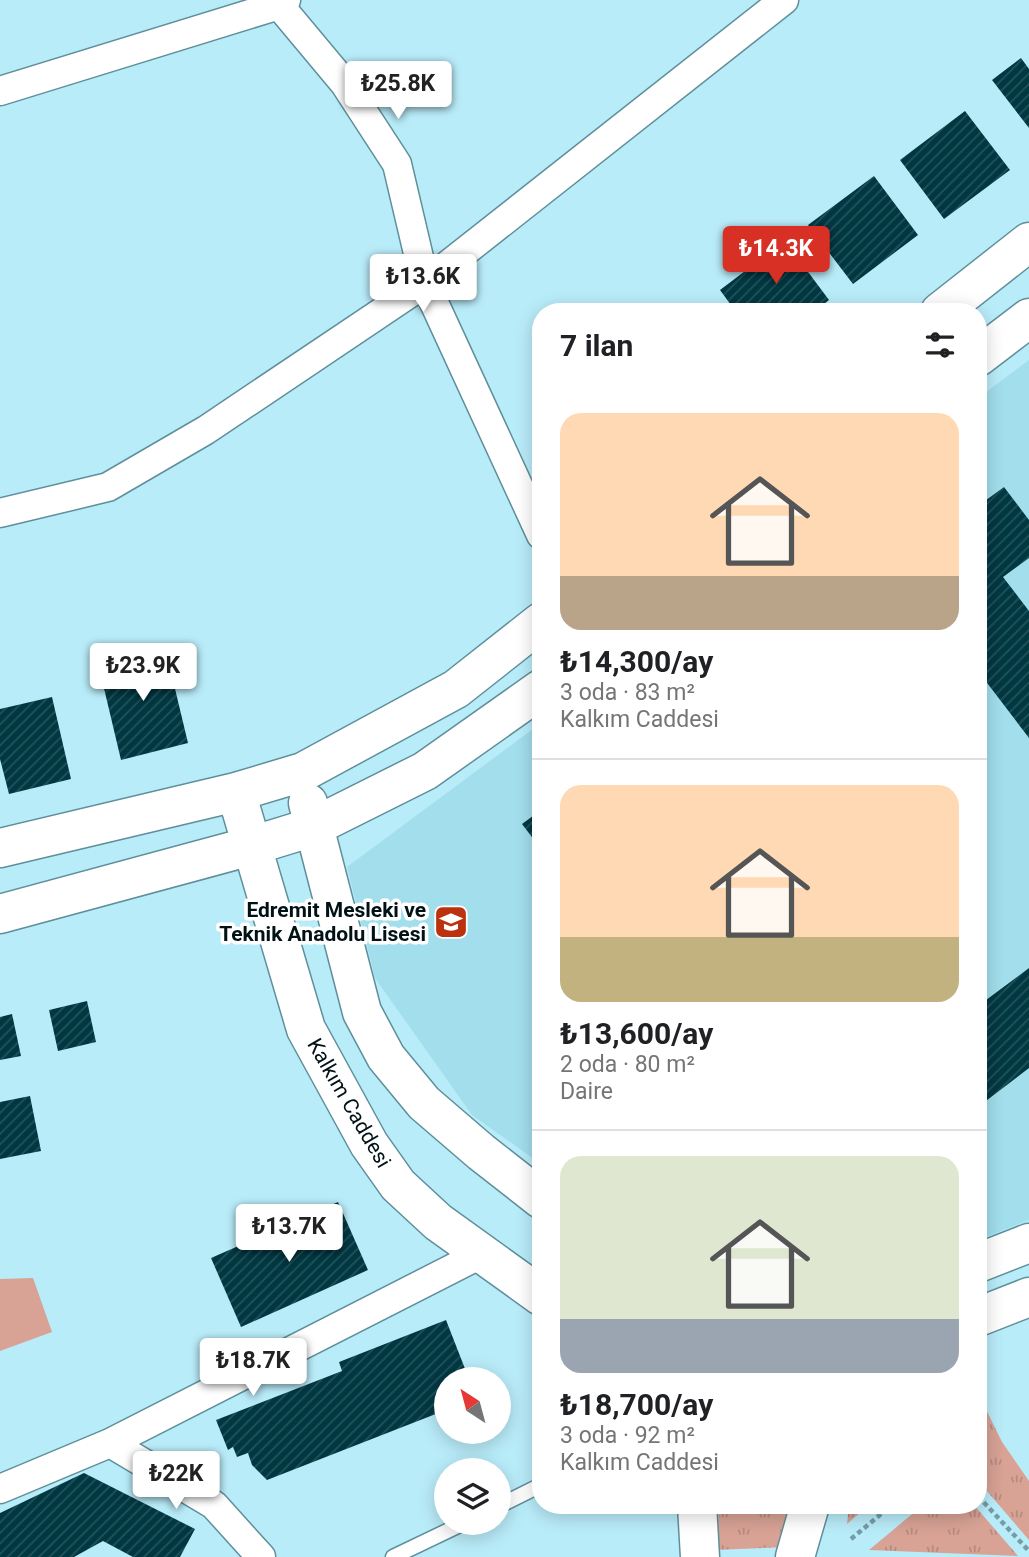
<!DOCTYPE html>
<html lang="tr">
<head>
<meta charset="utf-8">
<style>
  :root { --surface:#fff; --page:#f6f6f6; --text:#202124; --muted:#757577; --line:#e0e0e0; --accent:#d93025 }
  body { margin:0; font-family:Roboto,sans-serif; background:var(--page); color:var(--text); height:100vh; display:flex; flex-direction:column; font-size:26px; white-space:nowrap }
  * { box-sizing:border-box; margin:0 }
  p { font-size:23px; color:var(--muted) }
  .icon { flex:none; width:38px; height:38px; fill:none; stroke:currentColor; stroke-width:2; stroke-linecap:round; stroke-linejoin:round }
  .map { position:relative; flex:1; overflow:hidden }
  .details { position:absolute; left:532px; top:303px; width:455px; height:1211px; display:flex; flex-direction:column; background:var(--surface); border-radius:28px; box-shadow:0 4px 18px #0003 }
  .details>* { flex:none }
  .needle { width:46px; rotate:324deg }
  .fabs { position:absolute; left:434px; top:1367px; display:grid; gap:14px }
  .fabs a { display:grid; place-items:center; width:77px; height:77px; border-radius:50%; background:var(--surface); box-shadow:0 4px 18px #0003; font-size:35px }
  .price { position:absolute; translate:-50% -60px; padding:0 16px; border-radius:7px; background:#fff; color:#222; font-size:23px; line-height:46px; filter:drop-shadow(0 2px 4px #0008) }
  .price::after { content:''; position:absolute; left:50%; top:42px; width:21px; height:16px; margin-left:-10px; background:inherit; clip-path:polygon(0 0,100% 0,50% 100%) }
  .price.selected { background:var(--accent); color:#fff }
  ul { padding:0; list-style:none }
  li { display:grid; align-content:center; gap:14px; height:371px; padding:0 28px }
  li+li { border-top:2px solid var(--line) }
  li span { display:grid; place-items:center; height:217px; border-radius:21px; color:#555 }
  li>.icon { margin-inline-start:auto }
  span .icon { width:126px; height:126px; fill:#fffc; stroke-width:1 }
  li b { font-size:30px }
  h2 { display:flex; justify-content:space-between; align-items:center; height:84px; padding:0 28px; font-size:30px }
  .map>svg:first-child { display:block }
  .built { fill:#a2deec }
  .grass { fill:url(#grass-tufts) }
  .green { fill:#d8a295 }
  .building { fill:url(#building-hatch) }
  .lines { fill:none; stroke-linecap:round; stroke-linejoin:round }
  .lane-casing { stroke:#5e8f9b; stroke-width:17 }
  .street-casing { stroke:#5e8f9b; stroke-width:31 }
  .primary-casing { stroke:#5e8f9b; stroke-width:41 }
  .highway-casing { stroke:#5e8f9b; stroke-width:41 }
  .path { stroke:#769ca6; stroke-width:4.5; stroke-dasharray:5 3.5; stroke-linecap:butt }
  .lane { stroke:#fff; stroke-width:14 }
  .street { stroke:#fff; stroke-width:28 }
  .primary { stroke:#fff; stroke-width:38 }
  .highway { stroke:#fff; stroke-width:38 }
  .labels { text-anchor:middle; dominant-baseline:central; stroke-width:7; stroke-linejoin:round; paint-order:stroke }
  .poi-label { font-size:21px; font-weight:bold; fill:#011115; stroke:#fff; text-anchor:end }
  .street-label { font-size:21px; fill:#011115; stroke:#fff }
</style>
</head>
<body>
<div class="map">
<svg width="1029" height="1557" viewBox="0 0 1029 1557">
  <defs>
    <pattern id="grass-tufts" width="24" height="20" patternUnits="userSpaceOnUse" patternTransform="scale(1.75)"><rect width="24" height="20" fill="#d8a295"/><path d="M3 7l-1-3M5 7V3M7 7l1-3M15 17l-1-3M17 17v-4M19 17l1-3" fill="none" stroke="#b88a80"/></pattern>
    <pattern id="building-hatch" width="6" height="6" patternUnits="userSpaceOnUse" patternTransform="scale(1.75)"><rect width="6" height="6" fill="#003842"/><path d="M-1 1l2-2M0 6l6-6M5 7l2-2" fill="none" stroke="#24525a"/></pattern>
  </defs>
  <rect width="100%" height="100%" fill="#b9ecf9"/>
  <!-- built -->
  <path class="built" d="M1029 360V1220L978 1240V398Z
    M541 723V1164L472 1115 375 978 347 867Z"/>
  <!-- grass -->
  <path class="grass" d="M978 1393 1002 1442 1029 1481V1540L980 1483C992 1461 983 1459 978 1440 975 1426 978 1407 978 1393Z
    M720 1505H789L788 1547 714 1550Z
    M849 1505H869L847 1524Z
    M923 1505H974L1018 1556 869 1550Z"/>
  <!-- green -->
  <path class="green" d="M33 1278 52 1332 0 1351V1279Z"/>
  <!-- building -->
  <path class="building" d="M1021 58 1029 69V128L992 80Z
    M965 111 1010 170 944 219 900 160Z
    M874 176 918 235 853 284 808 225Z
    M785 241 829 300 814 312H736L720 290Z
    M1004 487 1029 520V558L1003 577 1029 611V738L978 671V506Z
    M165 647 188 743 121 760 98 663Z
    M52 697 71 779 9 794 0 759V709Z
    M541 810V849L522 824Z
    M1029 968V1068L978 1107V1006Z
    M87 1001 96 1042 58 1051 49 1010Z
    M12 1014 21 1056 0 1060V1017Z
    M30 1096 41 1151 0 1159V1102Z
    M338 1202 368 1270 241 1327 211 1258Z
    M446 1320 469 1379H446V1410L267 1480 252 1465 248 1453 237 1457 233 1447 228 1450 216 1420 342 1371 339 1362Z
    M84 1473 195 1529 180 1557H133L103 1541 74 1557H0V1513Z"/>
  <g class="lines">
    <!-- lane casing -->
    <g class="lane-casing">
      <path id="lane" d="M499 1506 541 1485
        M393 1557 466 1522"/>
    </g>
    <!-- street casing -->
    <g class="street-casing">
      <path id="street" d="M279 5 345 84 397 164 425 283 541 535
        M0 91 279 5 286 0
        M0 513 108 487 206 430 425 283 784 0
        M110 1443 214 1505 261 1557
        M0 1489 110 1443 481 1254"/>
    </g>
    <!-- primary casing -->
    <g class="primary-casing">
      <path id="primary" d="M940 312 1029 242
        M978 357 1029 318
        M236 792 306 1029 369 1144 398 1185 438 1222 541 1296
        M308 803 362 1012 386 1057 424 1103 481 1152 541 1199
        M0 848 236 792 303 772 456 689 541 622
        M0 914 251 846 313 827 425 771 541 689
        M978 1263 1029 1243
        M978 1317 1029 1297"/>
    </g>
    <!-- highway casing -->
    <g class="highway-casing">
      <path id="highway" d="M697 1505 700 1557
        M795 1557 810 1505"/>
    </g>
    <!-- path -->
    <path class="path" d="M978 1452V1470
      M978 1496 1028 1550
      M851 1539 892 1505"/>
    <!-- lane -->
    <use href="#lane" class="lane"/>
    <!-- street -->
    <use href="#street" class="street"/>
    <!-- primary -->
    <use href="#primary" class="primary"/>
    <!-- highway -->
    <use href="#highway" class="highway"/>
  </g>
  <!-- icons -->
  <defs>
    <g id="school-square" transform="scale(1.75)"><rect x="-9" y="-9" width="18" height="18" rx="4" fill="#bc320e" stroke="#fff"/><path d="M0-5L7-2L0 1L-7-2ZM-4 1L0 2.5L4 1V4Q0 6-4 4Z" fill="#fff"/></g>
  </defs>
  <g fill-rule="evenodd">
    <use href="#school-square" x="451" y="922"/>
  </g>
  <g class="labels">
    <!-- poi labels -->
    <g class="poi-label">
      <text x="426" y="910">Edremit Mesleki ve<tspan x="426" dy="24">Teknik Anadolu Lisesi</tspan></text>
    </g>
    <!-- street labels -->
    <g class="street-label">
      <text transform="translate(349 1103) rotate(60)">Kalkım Caddesi</text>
    </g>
  </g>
</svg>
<div class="fabs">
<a><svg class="needle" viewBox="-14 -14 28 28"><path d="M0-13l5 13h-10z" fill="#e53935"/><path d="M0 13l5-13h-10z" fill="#757577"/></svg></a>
<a><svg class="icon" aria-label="layers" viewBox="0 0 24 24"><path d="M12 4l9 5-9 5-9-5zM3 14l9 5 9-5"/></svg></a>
</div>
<b class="price" style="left:398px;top:121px">₺25.8K</b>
<b class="price selected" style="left:776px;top:286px">₺14.3K</b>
<b class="price" style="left:423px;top:314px">₺13.6K</b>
<b class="price" style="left:143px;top:703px">₺23.9K</b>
<b class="price" style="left:289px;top:1264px">₺13.7K</b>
<b class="price" style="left:253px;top:1398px">₺18.7K</b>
<b class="price" style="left:176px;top:1511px">₺22K</b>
<section class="details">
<h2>7 ilan<svg class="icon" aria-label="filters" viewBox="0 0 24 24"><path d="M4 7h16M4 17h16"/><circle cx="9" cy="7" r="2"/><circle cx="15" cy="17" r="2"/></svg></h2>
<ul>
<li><span style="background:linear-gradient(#ffd9b3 75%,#b9a48a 0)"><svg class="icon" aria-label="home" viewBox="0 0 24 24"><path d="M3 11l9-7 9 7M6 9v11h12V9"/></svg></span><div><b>₺14,300/ay</b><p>3 oda · 83 m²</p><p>Kalkım Caddesi</p></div></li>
<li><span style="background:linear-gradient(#ffd9b3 70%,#c2b280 0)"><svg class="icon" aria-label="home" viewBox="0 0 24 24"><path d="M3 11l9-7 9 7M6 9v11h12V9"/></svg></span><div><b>₺13,600/ay</b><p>2 oda · 80 m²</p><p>Daire</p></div></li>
<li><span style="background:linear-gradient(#dfe7d0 75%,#9aa5b1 0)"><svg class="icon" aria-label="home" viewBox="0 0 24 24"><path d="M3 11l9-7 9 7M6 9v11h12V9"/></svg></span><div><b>₺18,700/ay</b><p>3 oda · 92 m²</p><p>Kalkım Caddesi</p></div></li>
</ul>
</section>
</div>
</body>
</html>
